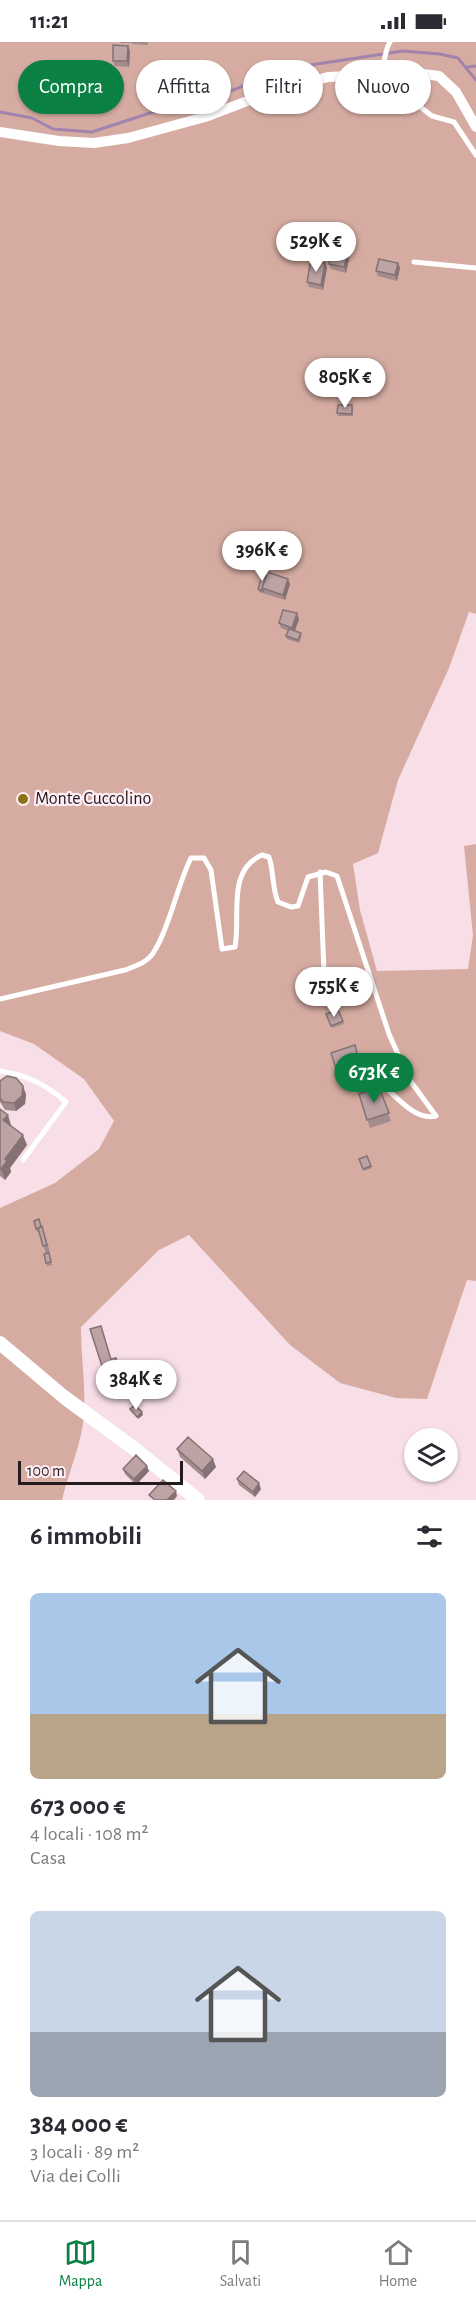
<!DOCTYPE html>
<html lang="it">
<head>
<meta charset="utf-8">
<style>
  :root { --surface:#fff; --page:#f2f2f3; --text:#2b2b33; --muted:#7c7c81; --line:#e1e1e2; --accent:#0b8043 }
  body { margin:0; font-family:"Alegreya Sans",sans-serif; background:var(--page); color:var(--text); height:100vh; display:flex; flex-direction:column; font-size:22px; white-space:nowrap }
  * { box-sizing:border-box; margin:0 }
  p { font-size:20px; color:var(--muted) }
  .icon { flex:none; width:33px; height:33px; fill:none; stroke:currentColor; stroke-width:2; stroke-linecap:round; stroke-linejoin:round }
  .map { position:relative; height:1458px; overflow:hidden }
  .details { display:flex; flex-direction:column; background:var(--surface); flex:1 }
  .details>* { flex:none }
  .guide { position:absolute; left:18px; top:18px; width:441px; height:54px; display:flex; gap:12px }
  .buttons { position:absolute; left:404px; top:1386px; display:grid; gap:12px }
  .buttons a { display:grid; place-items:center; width:54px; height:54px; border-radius:50%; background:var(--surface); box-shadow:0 2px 4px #0004; font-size:30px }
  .scale { position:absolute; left:18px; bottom:15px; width:165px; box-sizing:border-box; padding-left:6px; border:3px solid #251b1f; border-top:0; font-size:16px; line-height:21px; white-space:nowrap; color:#251b1f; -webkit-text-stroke:4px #ffeff4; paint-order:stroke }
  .price { position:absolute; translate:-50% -51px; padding:0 14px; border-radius:21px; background:#fff; color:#222; font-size:20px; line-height:39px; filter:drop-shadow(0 2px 3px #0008) }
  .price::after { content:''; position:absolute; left:50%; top:36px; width:18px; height:14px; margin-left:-9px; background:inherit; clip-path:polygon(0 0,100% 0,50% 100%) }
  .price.on { background:var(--accent); color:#fff }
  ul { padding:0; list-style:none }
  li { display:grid; align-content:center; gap:12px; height:318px; padding:0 30px }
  li span { display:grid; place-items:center; height:186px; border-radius:9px; color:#555 }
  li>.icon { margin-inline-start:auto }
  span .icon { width:108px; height:108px; fill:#fffc; stroke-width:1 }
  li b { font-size:26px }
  h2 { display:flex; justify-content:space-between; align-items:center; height:72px; padding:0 30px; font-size:26px }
  .pill { padding:0 21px; border-radius:27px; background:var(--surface); box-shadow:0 2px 4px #0004; font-size:21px; line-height:54px }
  .pill.on { background:var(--accent); color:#fff }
  .status { display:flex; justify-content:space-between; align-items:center; height:42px; padding:0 30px; background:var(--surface); direction:ltr }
  .status svg { height:16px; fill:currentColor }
  .tabs { display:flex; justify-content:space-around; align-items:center; height:84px; border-top:2px solid var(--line); background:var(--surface); font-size:16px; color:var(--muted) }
  .tabs a { display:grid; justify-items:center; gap:3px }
  .tabs .on { color:var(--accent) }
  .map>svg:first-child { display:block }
  .green { fill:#d6aca2 }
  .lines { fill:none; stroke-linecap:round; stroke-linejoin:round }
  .stream { stroke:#a183ad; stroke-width:3 }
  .lane { stroke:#fff; stroke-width:5 }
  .street { stroke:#fff; stroke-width:10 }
  .secondary { stroke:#fff; stroke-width:14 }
  .wall { fill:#a38c8e }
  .shaded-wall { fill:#857274 }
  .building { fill:#bea3a5; stroke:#857274; stroke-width:1.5 }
  .poi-dot { fill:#8c7317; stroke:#ffeff4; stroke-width:2 }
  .labels { text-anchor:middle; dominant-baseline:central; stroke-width:4.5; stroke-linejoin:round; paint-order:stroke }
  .poi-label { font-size:18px; fill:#251b1f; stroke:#ffeff4; text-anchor:start }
</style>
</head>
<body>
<div class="status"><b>11:21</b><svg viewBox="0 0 49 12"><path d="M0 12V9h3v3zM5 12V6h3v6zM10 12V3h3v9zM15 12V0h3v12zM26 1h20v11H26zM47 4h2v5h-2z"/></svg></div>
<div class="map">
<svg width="476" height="1458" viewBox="0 0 476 1458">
  <rect width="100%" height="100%" fill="#f8dee7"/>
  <!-- green -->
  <path class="green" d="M0 0H476V572L469 570 449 626 398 738 378 811 353 822 360 868 377 929 468 927 473 893 464 804 476 802V1239L467 1238 427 1357 396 1356 340 1341 290 1303 189 1193 159 1208 81 1285C81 1318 87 1350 83 1382 79 1407 68 1433 62 1458H0V1166L55 1141 99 1107 114 1079 84 1037 34 1002 0 989Z"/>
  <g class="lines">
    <!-- stream -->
    <path class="stream" d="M467 25 476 24
      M0 70 32 76 53 87 92 90 150 71 209 58 284 27 403 9 440 12 458 16 476 38"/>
    <!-- lane -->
    <path class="lane" d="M390 0C384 9 386 21 379 33L432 74 454 80 476 113
      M414 220 476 226
      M320 830 325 955
      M0 957 125 928C136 924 149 920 155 908 170 884 177 844 191 816H204L211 828 222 907 235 905C241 874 226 829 262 813L269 815C274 830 272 846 278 860L291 865 298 864 308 835 326 830 337 834 389 992 409 1037 436 1074C414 1079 397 1054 381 1042L354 1048
      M0 1029C27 1033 45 1042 66 1060L23 1118"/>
    <!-- street -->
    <path class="street" d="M0 90 59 99 94 101 128 96 205 75 266 52 328 35 415 31 439 34 456 50 476 85"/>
    <!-- secondary -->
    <path class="secondary" d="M0 1301 64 1355 136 1408 198 1458"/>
  </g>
  <!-- wall -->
  <path class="wall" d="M120 0H148V3L133 2 132 1H120Z
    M130 9 129 25 115 24 113 19Z
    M348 212 349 217 346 231 331 227 329 222Z
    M398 221 400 226 397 239 378 234 376 229Z
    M327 226 323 248 309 245 307 240Z
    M353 365V374H338L337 371Z
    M267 533 290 542 285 558 259 550 258 547Z
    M299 577 295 589 302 594 299 601 287 597 286 594 288 589 281 586 279 581Z
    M338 968 344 982 332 986 326 972Z
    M355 1004 362 1028 339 1036 331 1011Z
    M0 1039 26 1052 25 1062 16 1069 5 1068 0 1060Z
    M379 1045 391 1079 370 1086 359 1052Z
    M0 1067 11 1083V1084L27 1103 10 1126 11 1130 5 1138 0 1134Z
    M367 1114 372 1126 364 1129 359 1117Z
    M34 1179 41 1185 42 1184 50 1210 48 1211H49L52 1223 47 1224 44 1212H46L39 1189 37 1190Z
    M103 1292 111 1317 116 1316 119 1327 105 1332 102 1324Z
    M177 1407 216 1425 205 1437 180 1415Z
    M123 1427 149 1429 136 1443 125 1432Z
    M237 1437 261 1447 255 1455 239 1443Z"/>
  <!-- shaded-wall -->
  <path class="shaded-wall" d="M128 4 130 9 129 25 127 19Z
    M348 212 349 217 346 231 344 225Z
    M325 221 327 226 323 248 321 243Z
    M398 221 400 226 397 239 395 233Z
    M288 537 290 542 285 558 283 553Z
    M297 571 299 577 294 591 292 586Z
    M23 1044 26 1052 25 1062 16 1069 14 1061Z
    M8 1073 11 1083 7 1089 3 1078Z
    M23 1093 27 1103 10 1126 11 1130 5 1138 1 1127 5 1117Z
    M142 1370 143 1373 138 1377 137 1375Z
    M213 1417 216 1425 205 1437 202 1429Z
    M147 1424 149 1429 136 1443 134 1437Z
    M259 1441 261 1447 255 1455 253 1450Z
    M176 1449 177 1454 174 1458H167Z"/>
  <!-- building -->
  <path class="building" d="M113 3 128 4 127 19H113Z
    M332 208 348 212 344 225 329 222Z
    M379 217 398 221 395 233 376 229Z
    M311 218 325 221 321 243 307 240Z
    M338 363H352V372L337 371Z
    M267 530 288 537 283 553 262 546Z
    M263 531 267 533 262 546 263 549 258 547Z
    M283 568 297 571 292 586 279 581Z
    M289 587 301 591 298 598 286 594Z
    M338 968 343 979 331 984 326 972Z
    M355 1003 360 1023 337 1030 331 1011Z
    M7 1034 16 1036 23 1044 22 1054 14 1061 3 1060 0 1056V1039Z
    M379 1045 389 1071 367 1078 359 1052Z
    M0 1067 8 1073 3 1078 23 1093 5 1117 7 1119 1 1127 0 1126Z
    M367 1114 371 1124 363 1127 359 1117Z
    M39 1177 41 1185 36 1187 34 1179Z
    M42 1184 47 1203 43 1204 38 1186Z
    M49 1211 51 1220 46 1221 44 1212Z
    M101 1284 112 1321 102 1324 90 1287Z
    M116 1316 118 1324 114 1326 111 1317Z
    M135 1363 142 1370 137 1375 130 1367Z
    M188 1395 213 1417 202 1429 177 1407Z
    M136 1413 147 1424 134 1437 123 1427Z
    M244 1429 259 1441 253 1450 237 1437Z
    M163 1438 176 1449 167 1458H155L149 1453Z"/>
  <!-- markers -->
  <circle class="poi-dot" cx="23" cy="757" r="6"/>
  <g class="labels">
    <!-- poi labels -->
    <g class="poi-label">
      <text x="35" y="757">Monte Cuccolino</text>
    </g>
  </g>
</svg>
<div class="buttons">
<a><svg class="icon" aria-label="layers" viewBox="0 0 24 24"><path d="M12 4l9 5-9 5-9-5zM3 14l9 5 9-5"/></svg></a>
</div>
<div class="scale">100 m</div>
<b class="price" style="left:316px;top:231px">529K €</b>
<b class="price" style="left:345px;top:367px">805K €</b>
<b class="price" style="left:262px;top:540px">396K €</b>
<b class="price" style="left:334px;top:976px">755K €</b>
<b class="price on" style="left:374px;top:1062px">673K €</b>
<b class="price" style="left:136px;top:1369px">384K €</b>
<div class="guide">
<a class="pill on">Compra</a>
<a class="pill">Affitta</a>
<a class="pill">Filtri</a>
<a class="pill">Nuovo</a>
</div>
</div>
<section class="details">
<h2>6 immobili<svg class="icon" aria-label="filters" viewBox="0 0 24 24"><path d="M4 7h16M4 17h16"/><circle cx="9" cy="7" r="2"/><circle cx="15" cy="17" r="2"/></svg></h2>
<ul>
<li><span style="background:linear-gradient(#a9c7e8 65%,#b9a48a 0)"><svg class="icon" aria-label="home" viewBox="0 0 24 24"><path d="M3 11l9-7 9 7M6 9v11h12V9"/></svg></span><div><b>673 000 €</b><p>4 locali · 108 m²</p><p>Casa</p></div></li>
<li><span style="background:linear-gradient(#c9d6e8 65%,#9aa5b1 0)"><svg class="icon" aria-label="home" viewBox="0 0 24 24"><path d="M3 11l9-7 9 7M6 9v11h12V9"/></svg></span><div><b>384 000 €</b><p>3 locali · 89 m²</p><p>Via dei Colli</p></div></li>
</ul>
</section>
<nav class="tabs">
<a class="on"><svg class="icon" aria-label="map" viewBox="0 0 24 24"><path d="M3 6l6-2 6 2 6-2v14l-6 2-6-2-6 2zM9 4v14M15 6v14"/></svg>Mappa</a>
<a><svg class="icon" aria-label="saved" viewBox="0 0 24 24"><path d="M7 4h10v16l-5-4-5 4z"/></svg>Salvati</a>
<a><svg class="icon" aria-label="home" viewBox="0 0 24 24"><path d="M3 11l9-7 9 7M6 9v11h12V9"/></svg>Home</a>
</nav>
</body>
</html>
